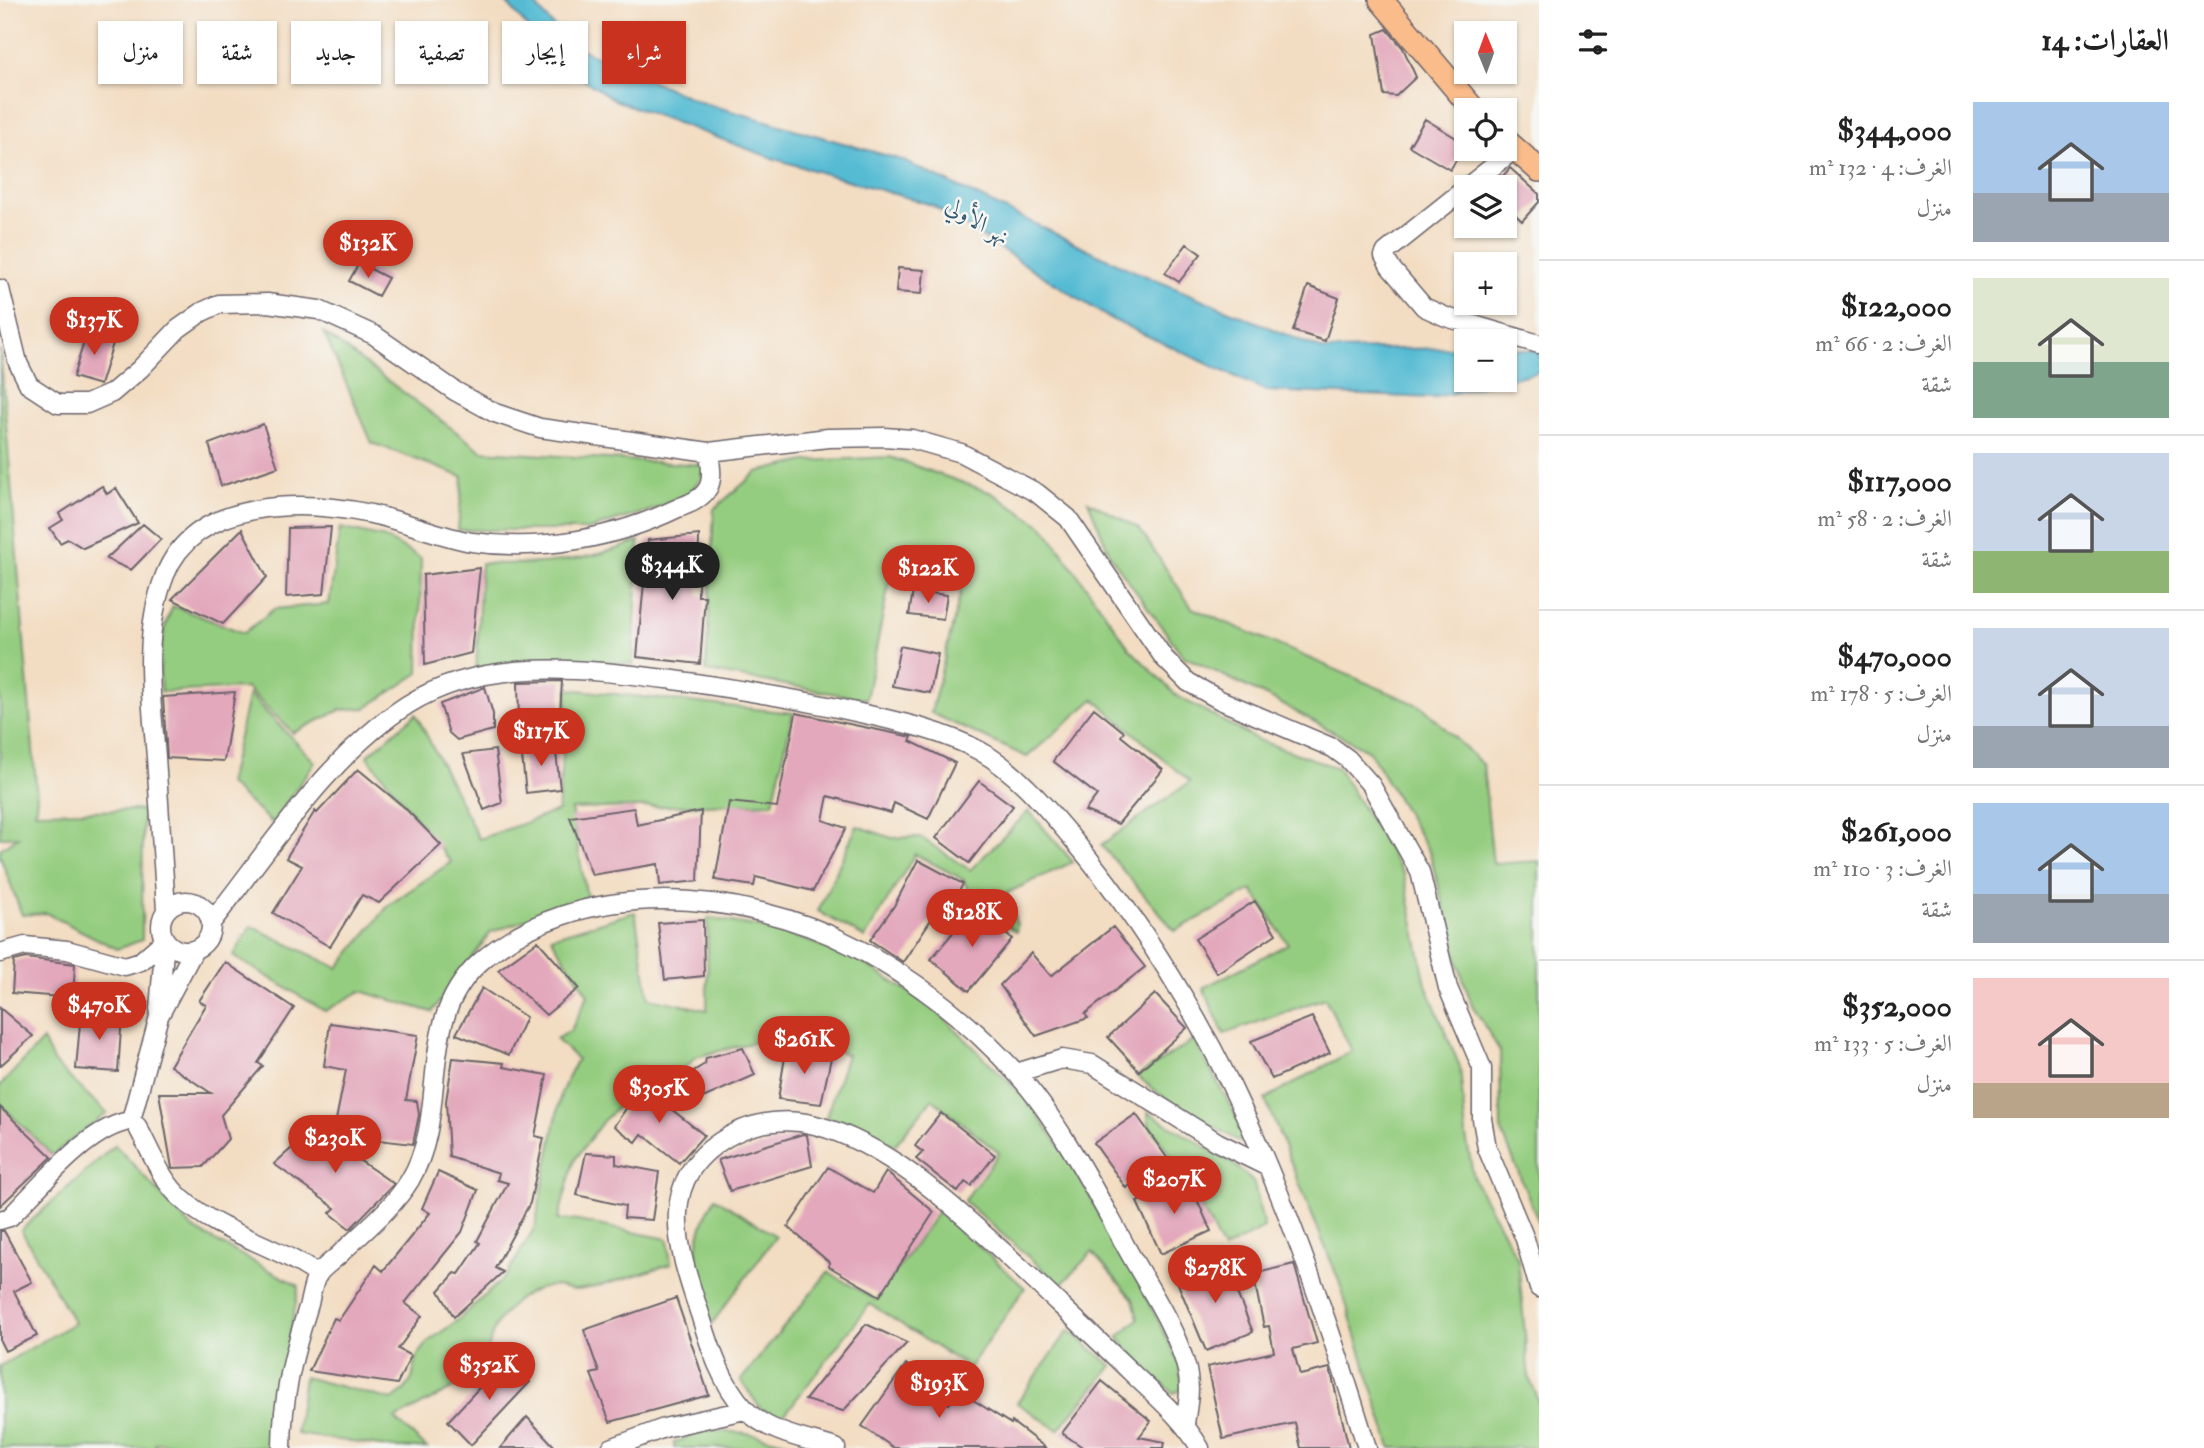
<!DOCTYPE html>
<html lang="ar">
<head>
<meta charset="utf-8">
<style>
  :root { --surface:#fff; --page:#f6f6f6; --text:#222; --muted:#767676; --line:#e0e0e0; --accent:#c8321e }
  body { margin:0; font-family:"IM FELL Double Pica",Amiri,serif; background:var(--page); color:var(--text); direction:rtl; height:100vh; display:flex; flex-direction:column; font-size:26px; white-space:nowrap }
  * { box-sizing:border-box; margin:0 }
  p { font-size:23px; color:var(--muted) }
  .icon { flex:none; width:38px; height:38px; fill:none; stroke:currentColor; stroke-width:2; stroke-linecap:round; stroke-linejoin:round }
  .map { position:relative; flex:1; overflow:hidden; direction:ltr }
  .sheet { display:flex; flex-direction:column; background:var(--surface); width:665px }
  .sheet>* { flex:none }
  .guide { position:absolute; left:21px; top:21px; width:665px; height:63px; direction:rtl; display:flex; gap:14px }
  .needle { width:46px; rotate:359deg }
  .tools { position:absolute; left:1454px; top:21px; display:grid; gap:14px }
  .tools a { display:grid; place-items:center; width:63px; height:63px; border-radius:0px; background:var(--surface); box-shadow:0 2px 5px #0004; font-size:35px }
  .price { position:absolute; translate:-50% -60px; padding:0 16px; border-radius:24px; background:var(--accent); color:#fff; font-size:23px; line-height:46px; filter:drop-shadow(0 2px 4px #0008) }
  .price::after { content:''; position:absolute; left:50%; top:42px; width:21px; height:16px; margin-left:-10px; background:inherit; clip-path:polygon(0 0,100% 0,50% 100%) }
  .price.active { background:#222; color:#fff }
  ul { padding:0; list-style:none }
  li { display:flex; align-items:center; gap:21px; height:175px; padding:0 35px }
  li+li { border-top:2px solid var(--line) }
  li span { display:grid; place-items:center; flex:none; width:196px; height:140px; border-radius:0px; color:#555 }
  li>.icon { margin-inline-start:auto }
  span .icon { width:84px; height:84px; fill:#fffc; stroke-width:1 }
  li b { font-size:30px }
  h2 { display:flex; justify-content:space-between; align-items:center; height:84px; padding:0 35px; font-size:30px }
  .chip { padding:0 24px; border-radius:0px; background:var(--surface); box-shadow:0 2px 5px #0004; font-size:24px; line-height:63px }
  .chip.active { background:var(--accent); color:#fff }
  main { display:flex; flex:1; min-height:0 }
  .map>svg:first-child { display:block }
  .green { fill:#95cd80; stroke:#5c785e; stroke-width:2 }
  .water { fill:#55bbd3; stroke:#3c6e87; stroke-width:2 }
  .building { fill:#e3a8bc }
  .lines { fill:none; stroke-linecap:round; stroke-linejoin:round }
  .minor-casing { stroke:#6b636a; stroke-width:21 }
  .major-casing { stroke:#6b636a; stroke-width:26 }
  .minor { stroke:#fff; stroke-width:18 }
  .major { stroke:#f9bc8a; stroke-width:23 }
  .labels { text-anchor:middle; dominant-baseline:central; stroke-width:5; stroke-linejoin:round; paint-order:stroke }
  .water-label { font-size:23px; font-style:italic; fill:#345870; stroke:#f6f6f2 }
</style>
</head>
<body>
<main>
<section class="sheet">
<h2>العقارات: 14<svg class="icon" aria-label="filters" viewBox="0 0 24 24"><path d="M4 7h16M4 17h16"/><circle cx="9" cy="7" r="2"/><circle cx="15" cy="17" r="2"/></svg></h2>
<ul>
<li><span style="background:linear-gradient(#a9c7e8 65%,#9aa5b1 0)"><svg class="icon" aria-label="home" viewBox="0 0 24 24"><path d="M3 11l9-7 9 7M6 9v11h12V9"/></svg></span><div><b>$344,000</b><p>الغرف: 4 · 132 m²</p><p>منزل</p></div></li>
<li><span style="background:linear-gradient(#dfe7d0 60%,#7fa58c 0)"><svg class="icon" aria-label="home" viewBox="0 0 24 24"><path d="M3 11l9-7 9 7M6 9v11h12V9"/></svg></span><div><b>$122,000</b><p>الغرف: 2 · 66 m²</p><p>شقة</p></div></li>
<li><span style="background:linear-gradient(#c9d6e8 70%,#8fb573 0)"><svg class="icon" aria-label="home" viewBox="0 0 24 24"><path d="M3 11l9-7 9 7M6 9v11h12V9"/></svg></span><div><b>$117,000</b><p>الغرف: 2 · 58 m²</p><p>شقة</p></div></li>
<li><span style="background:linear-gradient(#c9d6e8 70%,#9aa5b1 0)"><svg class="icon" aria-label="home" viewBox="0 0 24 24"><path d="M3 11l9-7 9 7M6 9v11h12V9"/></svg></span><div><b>$470,000</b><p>الغرف: 5 · 178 m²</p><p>منزل</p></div></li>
<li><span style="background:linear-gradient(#a9c7e8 65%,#9aa5b1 0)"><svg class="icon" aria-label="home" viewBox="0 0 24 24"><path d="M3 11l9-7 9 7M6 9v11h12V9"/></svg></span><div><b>$261,000</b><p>الغرف: 3 · 110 m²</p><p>شقة</p></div></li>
<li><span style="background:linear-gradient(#f6c9c9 75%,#b9a48a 0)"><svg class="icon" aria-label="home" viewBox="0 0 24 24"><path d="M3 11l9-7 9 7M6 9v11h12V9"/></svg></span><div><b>$352,000</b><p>الغرف: 5 · 133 m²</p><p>منزل</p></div></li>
</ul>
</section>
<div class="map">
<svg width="1539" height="1448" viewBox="0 0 1539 1448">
  <rect width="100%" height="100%" fill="#f6f6f2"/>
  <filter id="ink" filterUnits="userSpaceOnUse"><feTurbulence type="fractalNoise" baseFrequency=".0143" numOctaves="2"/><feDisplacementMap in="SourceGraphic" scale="14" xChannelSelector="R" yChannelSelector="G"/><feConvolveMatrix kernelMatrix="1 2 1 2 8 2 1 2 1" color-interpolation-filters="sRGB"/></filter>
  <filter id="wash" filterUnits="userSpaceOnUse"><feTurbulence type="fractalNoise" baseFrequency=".00686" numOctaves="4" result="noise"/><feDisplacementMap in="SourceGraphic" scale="28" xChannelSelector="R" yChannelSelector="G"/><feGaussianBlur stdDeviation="1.57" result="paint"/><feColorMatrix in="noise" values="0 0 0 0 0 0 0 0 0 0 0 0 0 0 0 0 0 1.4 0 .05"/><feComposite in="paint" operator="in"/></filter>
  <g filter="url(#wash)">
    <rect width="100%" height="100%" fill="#f3ddc2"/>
    <!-- green -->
    <path class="green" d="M324 333 482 451 702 465V478L687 495 652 510 586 530H458L463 477 372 443Z
      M0 350 37 798 35 812 143 810 142 940 117 949 46 913 22 915 0 856V849L18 837H0Z
      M890 457 992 493 1045 528 1130 649 1177 696 1258 740 1338 768 1404 875 1426 985 1460 1067 1466 1136 1474 1179 1518 1259 1529 1378 1539 1401V1448H1391L1339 1281 1265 1099 1352 1051 1325 998 1224 1034 1203 988 1288 944 1252 890 1175 931 1101 845 1190 782 1094 699 1027 757 931 713 961 591 892 569 866 699 706 671 714 509 757 472 806 461Z
      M1088 501 1139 528 1192 608 1423 707 1483 765 1493 864 1539 861V1223L1501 1129 1500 1051 1472 1005 1459 967 1430 853 1369 751 1276 701 1183 656 1111 557Z
      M340 528 385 538 421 558 419 673 366 708 340 710 293 733 247 688 161 692C158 664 161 630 173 606L244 633 274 609 329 604Z
      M639 541 633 664 548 659 521 662 476 673 481 563C537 566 587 562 639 541Z
      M568 689 793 713 773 803 571 809 587 898 491 932 432 1012 361 991 325 1011 233 956 251 926 338 968 389 905 451 862 367 756 416 714 479 839 558 811Z
      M249 694 315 762 272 823 228 784Z
      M1029 811 1073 862 1007 893 1017 925 1016 932 971 897 964 880 915 854 865 938 818 911 857 826 892 838 920 837 970 870Z
      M635 912 649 998 707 1010 708 918 766 928 849 954 934 1008 1028 1101 1070 1161 1142 1288 1178 1360 1183 1389 1174 1393 1145 1369 1118 1337 1138 1319 1133 1299 1092 1252 1061 1285 964 1201 999 1153 932 1099 895 1145 826 1117 847 1055 784 1029 762 1040 696 1057 665 1086H640L603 1121 574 1161 558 1220H573L668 1239 671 1264C647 1271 598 1289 576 1290 569 1291 562 1286 554 1286 517 1289 487 1324 488 1360L465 1382 395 1419 427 1448H394L296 1434 304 1377 392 1400 404 1391 412 1379 417 1357 429 1341 458 1320 506 1276 535 1227 561 1093 577 1059 556 1039 571 1030 588 995 551 937Z
      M43 1040 54 1063 107 1113 52 1155 0 1104V1086Z
      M1194 1040 1239 1122 1243 1137 1240 1142 1161 1095 1137 1076Z
      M1148 1112 1236 1166 1254 1183 1264 1228 1223 1250 1186 1175 1149 1126Z
      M115 1145 193 1229 299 1286 269 1448 155 1443 156 1448H0V1366L74 1323 21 1230Z
      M715 1198 776 1236 711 1325C693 1279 689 1241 715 1198Z
      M939 1210 1025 1288 969 1368 870 1304 781 1419 760 1408 741 1380 828 1272 876 1300Z
      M1069 1330 1112 1366 1058 1430 1017 1403Z
      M704 1430 747 1433 810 1448H674V1443Z"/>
    <!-- water -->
    <path class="water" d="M504 0H531L569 44 700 102 902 160 1127 268 1323 350 1466 348V380H1505L1433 398 1266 391 1109 318 932 205 775 159 615 100 561 65Z
      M1505 348 1539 351V372L1505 380Z"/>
    <g id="blocks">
      <!-- building -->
      <path class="building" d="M1387 29 1403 48 1416 77 1396 96 1384 95 1375 34Z
        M1425 119 1466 144 1450 170 1409 146Z
        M1510 168 1539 194V202L1522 221 1505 205V187H1493Z
        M1187 244 1201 254 1179 282 1165 273Z
        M359 263 388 278 378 296 349 281Z
        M898 268 924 270 922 294 896 292Z
        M1308 286 1339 298 1325 341 1293 331Z
        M88 329 115 337 100 385 73 377Z
        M263 424 278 467 221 486 209 444Z
        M102 486 107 494 116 488 138 523 83 548 68 539 60 543 50 528 63 520 59 514Z
        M143 524 161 539 131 570 106 559Z
        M331 527 324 594 286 597 288 528Z
        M242 529 267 577 223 624 172 599Z
        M699 535 698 596H705L700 664 637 657 648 540Z
        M480 568 471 653 425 665 423 575Z
        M913 591 947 595 943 619 909 615Z
        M900 646 938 654 930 693 892 686Z
        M562 681 560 714 519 723 518 682Z
        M485 687 493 714V730L457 740 449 733 440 704Z
        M235 692 224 761 167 758 163 697Z
        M1094 708 1124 732 1121 736 1163 770 1118 824 1085 811 1097 795 1053 761Z
        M796 713 912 737 910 741 955 763 928 819 894 803 891 813 828 796 823 820 846 828 813 891 756 877 754 886 715 880 729 802 777 807Z
        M549 742 555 743 560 789 526 793 521 747Z
        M495 750 502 803 484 810 463 754Z
        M358 769 404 807 441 845 379 903 362 895 330 947 273 913 302 866 286 858 315 811 317 813Z
        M979 781 1013 806 969 863 936 838Z
        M634 808 637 825 701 811 698 881 660 885 658 864 592 875 570 817Z
        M918 860 963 884 947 914 938 909 903 962 870 940 894 906Z
        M1255 901 1276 934 1217 973 1195 939Z
        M974 907 1012 939 969 991 931 959Z
        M703 920 704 976 665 980 658 923Z
        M1113 927 1145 967 1085 1014 1088 1018 1036 1036 1000 985 1031 953 1051 976Z
        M538 941 579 988 546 1015 498 970Z
        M26 958 75 964 73 998 12 993 14 961Z
        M225 962 294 1008 258 1063 263 1066 221 1115 228 1139 203 1167 172 1168 159 1093H211L170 1066 206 1005 199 1001Z
        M482 988 526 1017 509 1055 456 1034Z
        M1155 994 1187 1028 1139 1071 1108 1037Z
        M0 1008 33 1036 0 1066Z
        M81 1012 122 1015 118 1072 76 1069Z
        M1312 1017 1330 1053 1272 1079 1251 1041Z
        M330 1023 418 1035 406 1100 417 1101 419 1115 413 1144 333 1135 346 1070 324 1066Z
        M743 1048 755 1075 703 1098 692 1072 705 1064 706 1058Z
        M799 1048 820 1050 818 1056 831 1058 821 1104 778 1099 786 1051 798 1052Z
        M453 1058 504 1063 503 1067 547 1075 535 1136 544 1138 530 1203 495 1268 503 1272 454 1317 439 1291 455 1273 459 1274 480 1243 477 1241 508 1183 497 1180 499 1173 449 1157 446 1101Z
        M645 1089 669 1102 666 1105 704 1135 679 1163 642 1134 636 1142 614 1126 632 1100Z
        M0 1107 52 1157 0 1206Z
        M941 1113 995 1155 971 1186 965 1182 958 1192 916 1159 923 1152 915 1146Z
        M1136 1114 1168 1159 1126 1188 1094 1143Z
        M318 1125 359 1154 356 1158 394 1184 350 1229 330 1213 335 1208 274 1164Z
        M803 1134 807 1135 812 1166 730 1191 718 1160Z
        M586 1153 616 1155V1164L659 1172 652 1220 624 1218 625 1206 577 1195Z
        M828 1167 873 1193 886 1172 934 1212 880 1296 828 1266 830 1263 788 1227Z
        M438 1172 478 1190 462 1232 405 1303 422 1316 398 1349 411 1356 397 1384 309 1371 334 1318 339 1320 376 1265 383 1271 430 1213 422 1208Z
        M1188 1179 1211 1231 1161 1254 1137 1202Z
        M0 1231H4L32 1282 14 1291 37 1336 5 1351 0 1341Z
        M1223 1259 1253 1332 1206 1351 1176 1279Z
        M1294 1264 1317 1343 1293 1349 1300 1375 1330 1368 1349 1448H1301L1295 1423 1223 1439 1207 1367 1274 1352 1269 1326 1264 1327 1253 1274Z
        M676 1298 709 1395 610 1422 591 1374 599 1372 584 1330Z
        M866 1324 907 1343 843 1411 805 1400Z
        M506 1359 530 1382 471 1445 448 1421Z
        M906 1364 949 1404 959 1391 1011 1424 1012 1422 1046 1448H894L862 1426Z
        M1102 1381 1151 1421 1139 1437 1165 1442 1164 1448H1084L1062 1433Z
        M527 1417 556 1448H500Z"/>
    </g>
  </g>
  <g filter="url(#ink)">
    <use href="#blocks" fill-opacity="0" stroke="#6b636a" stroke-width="2"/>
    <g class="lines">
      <!-- minor casing -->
      <g class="minor-casing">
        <path id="minor" d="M1467 187 1515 149
          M1466 188 1386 252 1384 256 1390 267 1424 307 1446 317 1539 344
          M0 289 18 363 29 385 58 404H87L112 393 140 369 178 329 202 312 219 304 267 303 319 310 374 335 455 391 495 413 540 428 709 452 828 438 884 437 912 439 961 453 1037 493 1068 518 1164 658 1188 682 1220 700 1333 748 1348 759 1371 785 1420 872 1448 988 1482 1068V1119L1487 1148 1525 1239 1539 1288
          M161 926a25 25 0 1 1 50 0a25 25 0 1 1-50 0Z
          M166 910C163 859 159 808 156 757 151 696 142 634 165 575 196 497 303 500 371 514 405 521 438 536 472 542 541 552 616 538 678 508 689 504 702 499 708 488 714 478 710 463 709 452
          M211 923C268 851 329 755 407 705 485 655 587 669 674 680 737 689 798 699 860 713 901 722 943 731 980 751 1016 771 1045 806 1071 837 1155 937 1218 1047 1268 1167L1217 1142 1092 1064 1062 1059 1016 1073
          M0 953 25 946 67 950 125 966 141 961 165 940
          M159 1009 165 940
          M133 1113 159 1016 194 950
          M137 1126C150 1149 161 1181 182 1199 221 1234 275 1244 318 1275
          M1268 1167C1307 1259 1338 1352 1367 1448
          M0 1220 10 1217C40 1187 84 1132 125 1122
          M282 1448C282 1398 294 1351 309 1304 311 1295 313 1282 318 1274 323 1267 334 1260 341 1253 364 1231 393 1208 410 1180 451 1111 414 1023 479 963 576 875 744 889 853 946 914 978 971 1023 1017 1074 1058 1119 1095 1191 1125 1245 1146 1284 1176 1326 1187 1370 1191 1388 1188 1405 1185 1423
          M611 1448 664 1428 745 1410
          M836 1448C806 1439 767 1433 745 1409 721 1383 710 1347 700 1314 677 1246 653 1176 733 1134 758 1121 788 1118 815 1125 893 1145 964 1216 1022 1269 1059 1304 1097 1339 1133 1374 1158 1398 1183 1419 1200 1448"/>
      </g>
      <!-- major casing -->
      <g class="major-casing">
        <path id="major" d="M1381 0 1474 110
          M1505 140 1539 170"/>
      </g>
      <!-- minor -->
      <use href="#minor" class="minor"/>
      <!-- major -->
      <use href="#major" class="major"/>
    </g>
  </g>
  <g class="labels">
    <!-- water labels -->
    <g class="water-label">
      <text transform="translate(978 221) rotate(31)">نهر الأولي</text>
    </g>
  </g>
</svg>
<div class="tools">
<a><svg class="needle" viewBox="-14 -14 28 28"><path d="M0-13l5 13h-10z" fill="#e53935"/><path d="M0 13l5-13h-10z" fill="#767676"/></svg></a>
<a><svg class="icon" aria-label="locate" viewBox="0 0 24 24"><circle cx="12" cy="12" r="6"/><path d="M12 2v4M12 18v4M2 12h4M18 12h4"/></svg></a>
<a><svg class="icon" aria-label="layers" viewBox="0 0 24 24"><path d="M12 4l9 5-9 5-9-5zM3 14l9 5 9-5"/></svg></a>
<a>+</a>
<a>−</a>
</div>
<b class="price" style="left:368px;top:280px">$132K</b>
<b class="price" style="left:94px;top:357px">$137K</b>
<b class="price active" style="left:672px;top:602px">$344K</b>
<b class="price" style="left:928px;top:605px">$122K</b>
<b class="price" style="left:541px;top:768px">$117K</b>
<b class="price" style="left:972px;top:949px">$128K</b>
<b class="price" style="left:99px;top:1042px">$470K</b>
<b class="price" style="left:804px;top:1076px">$261K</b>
<b class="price" style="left:659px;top:1125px">$305K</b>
<b class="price" style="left:335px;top:1175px">$230K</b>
<b class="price" style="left:1174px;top:1216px">$207K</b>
<b class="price" style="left:1215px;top:1305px">$278K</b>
<b class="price" style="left:489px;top:1402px">$352K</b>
<b class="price" style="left:939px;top:1420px">$193K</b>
<div class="guide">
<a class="chip active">شراء</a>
<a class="chip">إيجار</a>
<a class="chip">تصفية</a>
<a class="chip">جديد</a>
<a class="chip">شقة</a>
<a class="chip">منزل</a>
</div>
</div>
</main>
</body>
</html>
